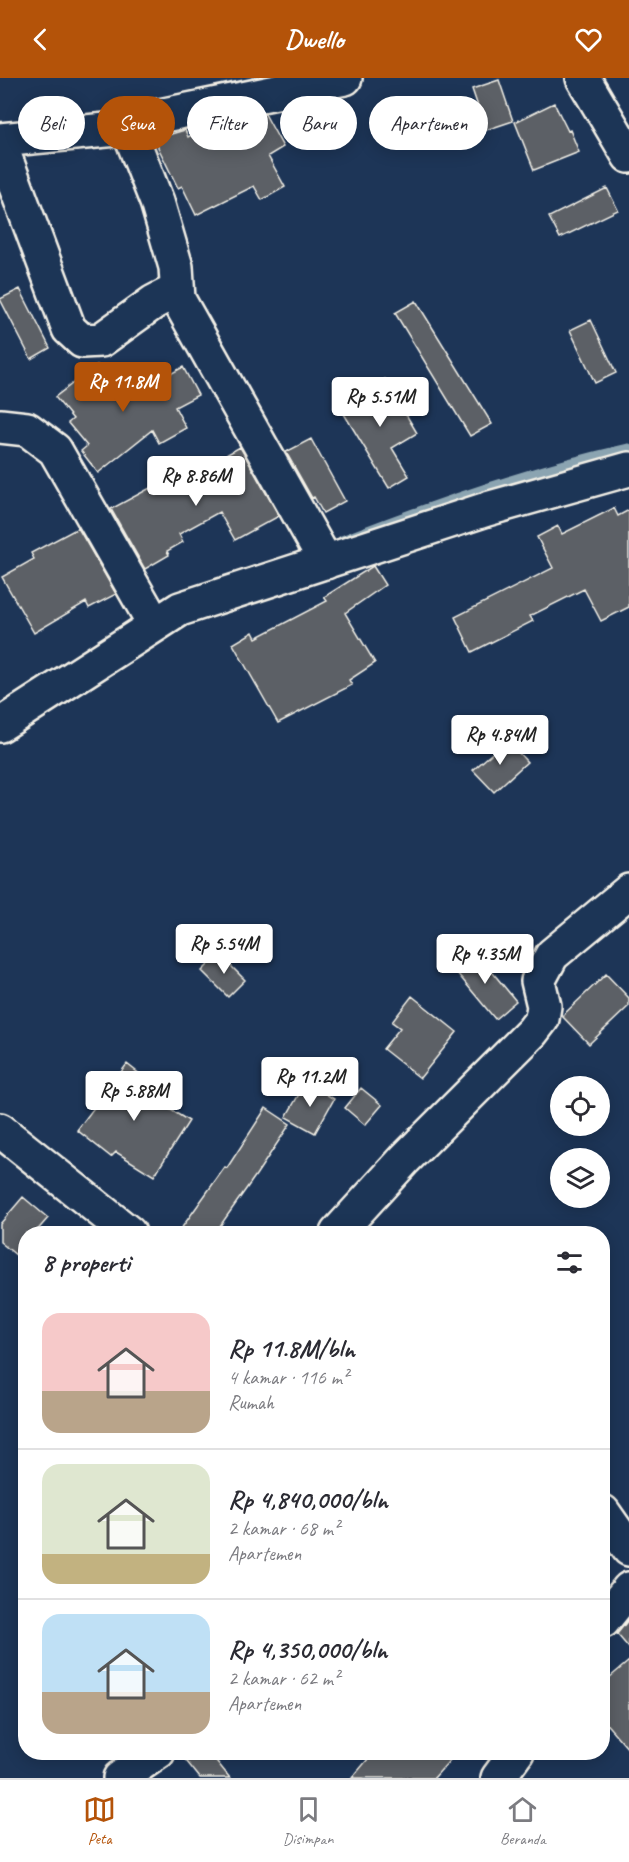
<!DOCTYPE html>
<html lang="id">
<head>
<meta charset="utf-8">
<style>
  :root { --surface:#fff; --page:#f2f2f3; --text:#2b2b33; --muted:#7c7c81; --line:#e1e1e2; --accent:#b45309 }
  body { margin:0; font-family:Caveat,sans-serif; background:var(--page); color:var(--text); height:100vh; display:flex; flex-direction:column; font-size:22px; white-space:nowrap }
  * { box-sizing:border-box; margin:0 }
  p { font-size:20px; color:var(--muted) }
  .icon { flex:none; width:33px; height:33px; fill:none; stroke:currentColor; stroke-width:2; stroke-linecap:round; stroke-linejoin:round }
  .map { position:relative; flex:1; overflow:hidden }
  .details { position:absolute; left:18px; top:1148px; width:592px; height:534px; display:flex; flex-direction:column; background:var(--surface); border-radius:24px; box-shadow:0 3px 15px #0003 }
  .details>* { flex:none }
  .banner { position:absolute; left:18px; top:18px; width:594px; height:54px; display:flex; gap:12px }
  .buttons { position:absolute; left:550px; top:998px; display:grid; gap:12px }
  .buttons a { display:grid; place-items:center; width:60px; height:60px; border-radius:50%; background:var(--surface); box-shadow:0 3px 15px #0003; font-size:30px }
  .price { position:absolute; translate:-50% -51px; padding:0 14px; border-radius:6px; background:#fff; color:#222; font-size:20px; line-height:39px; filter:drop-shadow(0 2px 3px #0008) }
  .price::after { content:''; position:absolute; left:50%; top:36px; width:18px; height:14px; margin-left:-9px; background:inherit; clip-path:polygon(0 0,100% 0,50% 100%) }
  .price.selected { background:var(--accent); color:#fff }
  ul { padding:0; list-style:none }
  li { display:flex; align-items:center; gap:18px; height:150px; padding:0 24px }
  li+li { border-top:2px solid var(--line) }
  li span { display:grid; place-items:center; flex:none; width:168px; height:120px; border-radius:18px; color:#555 }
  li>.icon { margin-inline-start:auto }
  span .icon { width:72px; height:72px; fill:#fffc; stroke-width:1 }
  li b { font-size:26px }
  h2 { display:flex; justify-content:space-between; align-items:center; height:72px; padding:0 24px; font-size:26px }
  .pill { padding:0 21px; border-radius:27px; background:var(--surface); box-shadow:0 3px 15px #0003; font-size:21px; line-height:54px }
  .pill.selected { background:var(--accent); color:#fff }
  header { display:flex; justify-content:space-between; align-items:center; height:78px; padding:0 24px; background:var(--accent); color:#fff; font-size:27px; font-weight:600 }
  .dock { display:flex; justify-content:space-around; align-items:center; height:84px; border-top:2px solid var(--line); background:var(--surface); font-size:16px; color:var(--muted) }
  .dock a { display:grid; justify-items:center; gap:3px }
  .dock .selected { color:var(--accent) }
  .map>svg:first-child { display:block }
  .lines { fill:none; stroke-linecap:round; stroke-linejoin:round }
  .stream { stroke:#8ba4b1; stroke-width:9 }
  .building { fill:#5b6066; stroke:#f4f1e8; stroke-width:1.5 }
  .minor-casing { stroke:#f4f1e8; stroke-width:38 }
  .minor { stroke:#1d3557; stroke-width:33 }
</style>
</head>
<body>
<header><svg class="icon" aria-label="back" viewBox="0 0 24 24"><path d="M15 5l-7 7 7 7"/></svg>Dwello<svg class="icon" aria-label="heart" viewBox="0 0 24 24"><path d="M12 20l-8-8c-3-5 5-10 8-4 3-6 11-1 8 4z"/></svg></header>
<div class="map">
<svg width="629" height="1700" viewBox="0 0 629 1700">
  <rect width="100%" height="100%" fill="#1d3557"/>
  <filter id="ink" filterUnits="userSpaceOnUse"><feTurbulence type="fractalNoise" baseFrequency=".0167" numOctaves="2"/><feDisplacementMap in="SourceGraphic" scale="12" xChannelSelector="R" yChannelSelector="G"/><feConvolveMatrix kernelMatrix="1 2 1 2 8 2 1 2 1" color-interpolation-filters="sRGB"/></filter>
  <g filter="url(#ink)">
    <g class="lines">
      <!-- stream -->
      <path class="stream" d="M342 462C436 425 531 392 629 370"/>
    </g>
    <!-- building -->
    <path class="building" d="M499 2 513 43 486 52 472 11Z
      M554 25 568 53 570 52 579 74 534 92 515 44Z
      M265 36 283 69 268 78 285 109 262 122 254 108 196 137 182 108 178 110 154 61 185 52 188 59 210 47Z
      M607 110 618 132 560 160 549 139Z
      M20 211 50 270 31 281 0 221Z
      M416 223 492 346 470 358 395 235Z
      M591 242 616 295 595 305 570 252Z
      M97 287 125 321 183 289 198 317 175 329 186 350 159 365 152 352 98 395 81 373 87 368 68 345 73 341 55 319Z
      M385 301 417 355 392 370 409 398 389 410 338 326Z
      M311 361 345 423 323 435 314 419 312 420 286 374Z
      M240 369 279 438 235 462 219 434 179 456 183 464 167 473 169 477 145 491 111 431 152 409 156 417Z
      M614 430 618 438 629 432V529L601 543 584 511 530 538 533 543 472 574 455 539 553 490 537 459 558 448 562 456Z
      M78 450 116 516 89 530 86 524 34 555 2 499 34 481 31 475Z
      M373 488 385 507 345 535 375 585 349 602 352 607 278 645 233 566 253 554 256 560 327 523 324 519Z
      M507 662 527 684 494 714 473 692Z
      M475 873 516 923 495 941 453 890Z
      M219 876 245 902 228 919 202 893Z
      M606 896 629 920V928L589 966 562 938Z
      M412 918 457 954 420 1000 383 971 400 950 392 944Z
      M127 986 160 1012 153 1021 189 1043 154 1098 116 1074 111 1079 77 1052Z
      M306 1004 334 1021 315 1055 286 1039Z
      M361 1010 382 1027 365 1047 345 1030Z
      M266 1030 290 1046 256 1097 215 1155H178L225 1089 227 1090Z
      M23 1119 48 1140 35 1155H26V1167L16 1177 0 1164V1146Z
      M629 1541V1570L617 1556Z
      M629 1583V1672L603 1642V1605Z
      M179 1674H209L230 1700H200Z
      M374 1674H457L434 1700H352Z"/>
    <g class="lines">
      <!-- minor casing -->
      <g class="minor-casing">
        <path id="minor" d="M583 0 629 78
          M128 50 157 124 176 189 178 221 326 484
          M0 62 128 50 159 38 345 0
          M0 66 69 251 82 263 101 262 154 224 177 212
          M0 348 27 351 55 372 155 547
          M0 647 180 531 487 431 629 391
          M0 1052 129 1155
          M337 1155 405 1081 532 954 542 941 544 928 538 903 552 877 629 813
          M603 1434 629 1471
          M603 1543 629 1511
          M120 1700 158 1674
          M498 1700 517 1674"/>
      </g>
      <!-- minor -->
      <use href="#minor" class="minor"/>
    </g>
  </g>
</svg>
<div class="buttons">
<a><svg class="icon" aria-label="locate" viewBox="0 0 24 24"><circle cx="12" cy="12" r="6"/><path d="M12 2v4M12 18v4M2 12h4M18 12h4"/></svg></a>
<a><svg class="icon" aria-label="layers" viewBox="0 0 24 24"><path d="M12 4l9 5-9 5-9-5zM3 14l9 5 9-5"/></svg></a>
</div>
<b class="price selected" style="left:123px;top:335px">Rp 11.8M</b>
<b class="price" style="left:380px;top:350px">Rp 5.51M</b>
<b class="price" style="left:196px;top:429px">Rp 8.86M</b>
<b class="price" style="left:500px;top:688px">Rp 4.84M</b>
<b class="price" style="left:224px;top:897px">Rp 5.54M</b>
<b class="price" style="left:485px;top:907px">Rp 4.35M</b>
<b class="price" style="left:310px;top:1030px">Rp 11.2M</b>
<b class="price" style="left:134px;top:1044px">Rp 5.88M</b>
<div class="banner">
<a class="pill">Beli</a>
<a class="pill selected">Sewa</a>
<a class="pill">Filter</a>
<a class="pill">Baru</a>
<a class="pill">Apartemen</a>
</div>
<section class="details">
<h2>8 properti<svg class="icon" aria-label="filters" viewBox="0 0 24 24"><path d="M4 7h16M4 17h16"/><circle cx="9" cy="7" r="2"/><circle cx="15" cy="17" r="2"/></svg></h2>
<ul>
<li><span style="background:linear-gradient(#f6c9c9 65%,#b9a48a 0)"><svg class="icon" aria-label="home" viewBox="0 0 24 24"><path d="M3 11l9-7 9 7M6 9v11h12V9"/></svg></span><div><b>Rp 11.8M/bln</b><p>4 kamar · 116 m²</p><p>Rumah</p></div></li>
<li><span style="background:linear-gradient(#dfe7d0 75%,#c2b280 0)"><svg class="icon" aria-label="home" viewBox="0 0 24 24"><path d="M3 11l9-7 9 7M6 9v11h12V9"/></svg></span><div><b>Rp 4,840,000/bln</b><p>2 kamar · 68 m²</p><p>Apartemen</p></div></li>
<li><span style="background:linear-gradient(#bfe0f5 65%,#b9a48a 0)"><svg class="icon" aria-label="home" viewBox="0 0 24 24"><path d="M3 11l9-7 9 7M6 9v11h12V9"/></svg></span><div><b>Rp 4,350,000/bln</b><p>2 kamar · 62 m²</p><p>Apartemen</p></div></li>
</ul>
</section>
</div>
<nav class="dock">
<a class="selected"><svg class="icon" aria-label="map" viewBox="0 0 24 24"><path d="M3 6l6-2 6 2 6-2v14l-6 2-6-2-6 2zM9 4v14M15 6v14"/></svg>Peta</a>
<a><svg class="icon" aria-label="saved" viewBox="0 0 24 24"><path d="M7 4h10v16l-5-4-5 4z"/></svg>Disimpan</a>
<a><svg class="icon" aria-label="home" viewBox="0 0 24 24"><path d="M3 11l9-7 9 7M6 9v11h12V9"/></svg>Beranda</a>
</nav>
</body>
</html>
